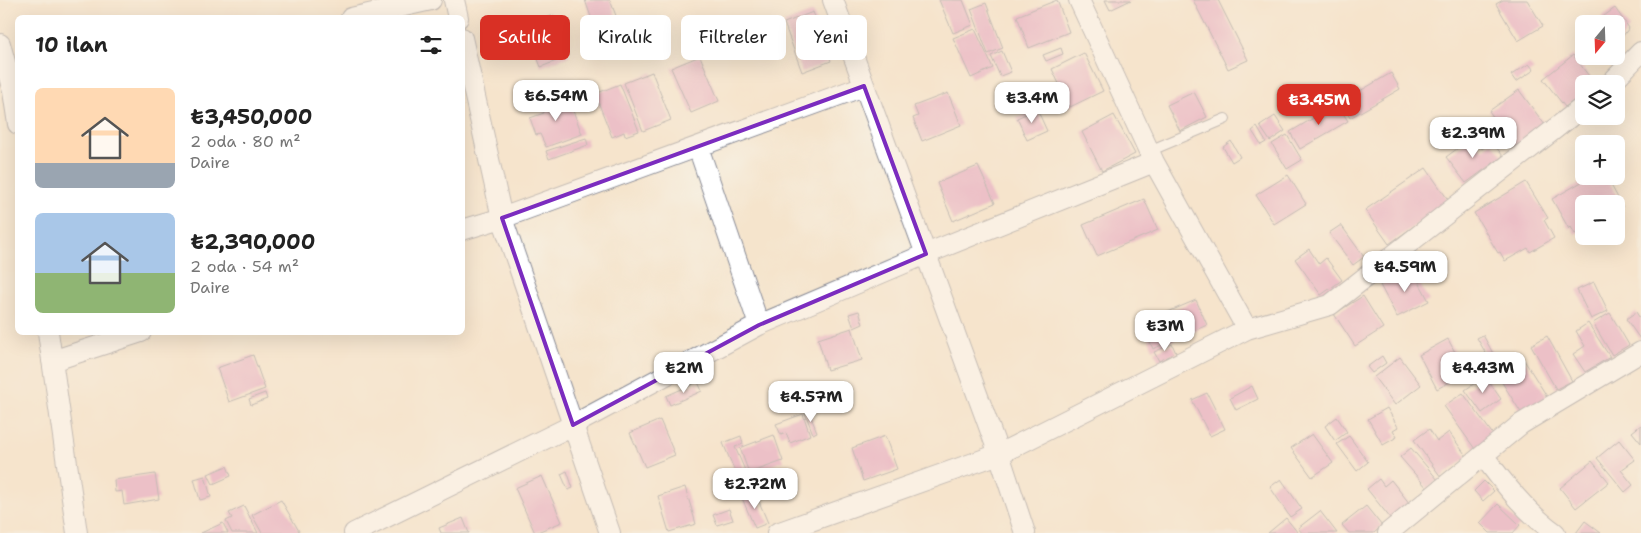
<!DOCTYPE html>
<html lang="tr">
<head>
<meta charset="utf-8">
<style>
  :root { --surface:#fff; --page:#f6f6f6; --text:#222; --muted:#767676; --accent:#d93025 }
  body { margin:0; font-family:"Shantell Sans",sans-serif; background:var(--page); color:var(--text); height:100vh; display:flex; flex-direction:column; font-size:19px; white-space:nowrap }
  * { box-sizing:border-box; margin:0 }
  p { font-size:16px; color:var(--muted) }
  .icon { flex:none; width:28px; height:28px; fill:none; stroke:currentColor; stroke-width:2; stroke-linecap:round; stroke-linejoin:round }
  .map { position:relative; flex:1; overflow:hidden }
  .panel { position:absolute; left:15px; top:15px; width:450px; height:320px; display:flex; flex-direction:column; background:var(--surface); border-radius:8px; box-shadow:0 5px 20px #0002 }
  .panel>* { flex:none }
  .banner { position:absolute; left:480px; top:15px; width:475px; height:45px; display:flex; gap:10px }
  .needle { width:32px; rotate:199deg }
  .controls { position:absolute; left:1575px; top:15px; display:grid; gap:10px }
  .controls a { display:grid; place-items:center; width:50px; height:50px; border-radius:8px; background:var(--surface); box-shadow:0 5px 20px #0002; font-size:25px }
  .price { position:absolute; translate:-50% -42px; padding:0 11px; border-radius:10px; background:#fff; color:#222; font-size:16px; line-height:32px; filter:drop-shadow(0 1px 2px #0008) }
  .price::after { content:''; position:absolute; left:50%; top:30px; width:15px; height:11px; margin-left:-8px; background:inherit; clip-path:polygon(0 0,100% 0,50% 100%) }
  .price.current { background:var(--accent); color:#fff }
  ul { padding:0; list-style:none }
  li { display:flex; align-items:center; gap:15px; height:125px; padding:0 20px }
  li span { display:grid; place-items:center; flex:none; width:140px; height:100px; border-radius:8px; color:#555 }
  li>.icon { margin-inline-start:auto }
  span .icon { width:60px; height:60px; fill:#fffc; stroke-width:1 }
  li b { font-size:21px }
  h2 { display:flex; justify-content:space-between; align-items:center; height:60px; padding:0 20px; font-size:21px }
  .pill { padding:0 18px; border-radius:8px; background:var(--surface); box-shadow:0 5px 20px #0002; font-size:18px; line-height:45px }
  .pill.current { background:var(--accent); color:#fff }
  .map>svg:first-child { display:block }
  .building { fill:#e194c1 }
  .lines { fill:none; stroke-linecap:round; stroke-linejoin:round }
  .lane-casing { stroke:#888a95; stroke-width:12 }
  .street-casing { stroke:#888a95; stroke-width:22 }
  .lane { stroke:#fff; stroke-width:10 }
  .street { stroke:#fff; stroke-width:20 }
  .marked { fill:none; stroke:#7b2cbf; stroke-width:4; stroke-linejoin:round }
</style>
</head>
<body>
<div class="map">
<svg width="1641" height="533" viewBox="0 0 1641 533">
  <rect width="100%" height="100%" fill="#f7f3e8"/>
  <filter id="ink" filterUnits="userSpaceOnUse"><feTurbulence type="fractalNoise" baseFrequency=".02" numOctaves="2"/><feDisplacementMap in="SourceGraphic" scale="10" xChannelSelector="R" yChannelSelector="G"/><feConvolveMatrix kernelMatrix="1 2 1 2 8 2 1 2 1" color-interpolation-filters="sRGB"/></filter>
  <filter id="wash" filterUnits="userSpaceOnUse"><feTurbulence type="fractalNoise" baseFrequency=".0096" numOctaves="4" result="noise"/><feDisplacementMap in="SourceGraphic" scale="20" xChannelSelector="R" yChannelSelector="G"/><feGaussianBlur stdDeviation="1.12" result="paint"/><feColorMatrix in="noise" values="0 0 0 0 0 0 0 0 0 0 0 0 0 0 0 0 0 1.4 0 .05"/><feComposite in="paint" operator="in"/></filter>
  <g filter="url(#wash)">
    <rect width="100%" height="100%" fill="#f5e4cc"/>
    <g id="blocks">
      <!-- building -->
      <path class="building" d="M585 0H610L621 29 598 37Z
        M939 0H963L973 25 953 33Z
        M1057 0 1069 32 1029 48 1017 16Z
        M1105 0H1131L1110 10Z
        M1193 0H1218L1248 60 1228 69Z
        M1503 0H1527L1543 26 1518 41 1496 4Z
        M986 3 1003 48 988 54 971 9Z
        M1615 8 1629 28 1616 45V24H1593Z
        M813 12 831 61 802 72 784 23Z
        M554 15 569 56 541 67 525 26Z
        M975 29 993 68 971 78 953 38Z
        M1061 48 1063 54 1046 61 1043 55Z
        M1002 51 1011 72 1000 76 991 56Z
        M1084 53 1103 91 1070 107 1052 69Z
        M1573 55 1595 84H1584V93L1565 107 1543 79Z
        M700 56 719 101 691 113 671 68Z
        M1529 64 1534 70 1516 82 1511 75Z
        M652 72 671 120 643 131 624 83Z
        M1391 73 1400 89 1350 118 1341 102Z
        M620 84 639 131 625 136 624 132 612 137 595 94Z
        M1519 90 1545 125 1515 147 1489 111Z
        M1194 92 1207 117 1180 131 1167 105Z
        M948 93 961 125 922 141 913 118 918 116 914 106Z
        M561 95 565 105 570 103 582 134 546 147 540 134 536 135 530 118 544 113 540 102Z
        M1337 104 1348 121 1300 149 1290 132Z
        M1037 109 1047 131 1027 140 1017 118Z
        M1114 115 1135 154 1102 171 1082 132Z
        M1275 116 1285 131 1270 141 1260 126Z
        M1257 127 1266 142 1261 145 1252 131Z
        M1287 135 1302 160 1287 169 1272 144Z
        M1473 137 1482 149 1492 142 1503 156 1466 183 1446 157Z
        M586 138 588 145 549 159 546 151Z
        M1231 141 1240 157 1232 162 1223 147Z
        M978 166 995 203 953 221 937 183Z
        M1426 168 1449 201 1389 244 1365 210Z
        M1288 175 1306 204 1274 224 1256 195Z
        M1592 176H1606L1623 207 1616 211V204H1584V229L1575 234 1571 227 1569 229 1552 199Z
        M1526 182 1548 218 1544 220 1554 238 1530 252 1528 248 1505 261 1500 252 1498 253 1474 213Z
        M1144 199 1158 230 1097 256 1083 225Z
        M1341 225 1364 257 1353 265 1329 233Z
        M1309 249 1319 264 1326 258 1342 280 1321 295 1295 259Z
        M1412 269 1429 301 1397 317 1380 285Z
        M1594 282 1608 311 1591 319 1577 290Z
        M1363 296 1383 328 1355 346 1334 314Z
        M1196 300 1207 325 1153 349 1142 323Z
        M859 311 863 324 854 328 849 314Z
        M1636 312 1641 320 1640 339 1626 319Z
        M1610 313 1629 345 1612 355 1593 323Z
        M1588 323 1610 357 1585 372 1573 354 1585 346 1576 331Z
        M852 328 862 360 827 370 818 339Z
        M1483 335 1496 359 1491 362 1477 338Z
        M1547 336 1572 381 1556 389 1531 345Z
        M1448 339 1466 373 1437 389 1419 355Z
        M1172 344 1176 353 1159 361 1154 352Z
        M253 355 265 389 229 402 217 368Z
        M1382 356 1386 363 1372 373 1367 367Z
        M1400 357 1421 385 1395 405 1374 377Z
        M1524 360 1548 398 1522 414 1498 376Z
        M1485 376 1501 399 1482 413 1465 390Z
        M698 382 702 391 670 405 666 396Z
        M1252 386 1258 399 1236 410 1230 398Z
        M265 393 267 399 251 405 249 399Z
        M1207 393 1225 429 1210 436 1192 400Z
        M1463 393 1494 436 1475 449 1444 406Z
        M1387 408 1398 427 1393 430 1397 437 1383 445 1368 419Z
        M809 412 817 432 813 434 805 413Z
        M803 414 810 435 790 443 786 433 781 435 776 424Z
        M1337 417 1347 432 1335 441 1325 426Z
        M660 420 675 455 645 467 630 433Z
        M1641 425V443L1632 432Z
        M1429 429 1437 441 1449 432 1467 457 1441 477 1414 440Z
        M1312 434 1333 463 1312 477 1291 448Z
        M774 435 783 461 749 473 740 448Z
        M741 436 743 444 735 447 753 489 744 493 723 443Z
        M885 436 897 469 863 481 852 448Z
        M1349 436 1368 462 1357 471 1337 444Z
        M1619 440 1635 460 1621 470 1633 485 1625 492 1597 458Z
        M1411 448 1438 480 1428 489 1400 457Z
        M1592 461 1609 482 1576 508 1560 488Z
        M227 466 231 476 213 484 208 474Z
        M567 471 573 488 568 490 561 474Z
        M155 474 159 499 124 505 122 491 115 492 114 480Z
        M205 476 211 497 200 500 194 479Z
        M542 476 562 522 535 533 515 488Z
        M1281 479 1302 509 1290 517 1270 487Z
        M1379 479 1384 486 1391 480 1410 504 1391 519 1367 489Z
        M1484 481 1494 491 1483 501 1474 491Z
        M685 487 696 524 669 532 658 496Z
        M755 492 768 523 755 528 742 498Z
        M281 500 299 531 296 533H262L252 515Z
        M1498 504 1520 525 1513 533H1490L1480 523Z
        M244 506 258 533H232L226 521 232 518 229 513Z
        M1366 506 1382 526 1374 533H1349L1342 525Z
        M729 509 733 520 717 525 713 515Z
        M1320 511 1337 533H1302L1298 528Z
        M463 518 469 533H441L439 528Z
        M1286 518 1298 533H1268Z
        M1585 521 1601 533H1576Z
        M223 523 228 533H201Z"/>
    </g>
  </g>
  <g filter="url(#ink)">
    <use href="#blocks" fill-opacity="0" stroke="#888a95" stroke-width="1"/>
    <g class="lines">
      <!-- lane casing -->
      <g class="lane-casing">
        <path id="lane" d="M1149 151 1225 119"/>
      </g>
      <!-- street casing -->
      <g class="street-casing">
        <path id="street" d="M454 0 458 18
          M833 0 999 454 1025 533
          M1079 0 1154 162 1247 329
          M351 18 431 0
          M462 38 502 218 610 533
          M0 44 13 91 18 124
          M1610 84 1641 52
          M698 147 759 325
          M462 230 502 218 864 86
          M48 332 77 533
          M52 361 141 332
          M1483 455C1504 484 1527 513 1555 533
          M354 533 573 425 759 325 926 254 1154 162
          M777 533 999 454 1247 329 1330 305 1584 106
          M1388 533 1521 424 1641 352"/>
      </g>
      <!-- lane -->
      <use href="#lane" class="lane"/>
      <!-- street -->
      <use href="#street" class="street"/>
    </g>
  </g>
  <!-- marked area -->
  <path d="M0 0H1641V533H0ZM864 86 926 254 759 325 573 425 502 218Z" fill="#f5e4cc" fill-opacity=".55" fill-rule="evenodd"/>
  <path class="marked" d="M864 86 926 254 759 325 573 425 502 218Z"/>
</svg>
<div class="controls">
<a><svg class="needle" viewBox="-14 -14 28 28"><path d="M0-13l5 13h-10z" fill="#e53935"/><path d="M0 13l5-13h-10z" fill="#767676"/></svg></a>
<a><svg class="icon" aria-label="layers" viewBox="0 0 24 24"><path d="M12 4l9 5-9 5-9-5zM3 14l9 5 9-5"/></svg></a>
<a>+</a>
<a>−</a>
</div>
<b class="price" style="left:556px;top:122px">₺6.54M</b>
<b class="price" style="left:1032px;top:124px">₺3.4M</b>
<b class="price current" style="left:1319px;top:126px">₺3.45M</b>
<b class="price" style="left:1473px;top:159px">₺2.39M</b>
<b class="price" style="left:1405px;top:293px">₺4.59M</b>
<b class="price" style="left:1165px;top:352px">₺3M</b>
<b class="price" style="left:684px;top:394px">₺2M</b>
<b class="price" style="left:1483px;top:394px">₺4.43M</b>
<b class="price" style="left:811px;top:423px">₺4.57M</b>
<b class="price" style="left:755px;top:510px">₺2.72M</b>
<div class="banner">
<a class="pill current">Satılık</a>
<a class="pill">Kiralık</a>
<a class="pill">Filtreler</a>
<a class="pill">Yeni</a>
</div>
<section class="panel">
<h2>10 ilan<svg class="icon" aria-label="filters" viewBox="0 0 24 24"><path d="M4 7h16M4 17h16"/><circle cx="9" cy="7" r="2"/><circle cx="15" cy="17" r="2"/></svg></h2>
<ul>
<li><span style="background:linear-gradient(#ffd9b3 75%,#9aa5b1 0)"><svg class="icon" aria-label="home" viewBox="0 0 24 24"><path d="M3 11l9-7 9 7M6 9v11h12V9"/></svg></span><div><b>₺3,450,000</b><p>2 oda · 80 m²</p><p>Daire</p></div></li>
<li><span style="background:linear-gradient(#a9c7e8 60%,#8fb573 0)"><svg class="icon" aria-label="home" viewBox="0 0 24 24"><path d="M3 11l9-7 9 7M6 9v11h12V9"/></svg></span><div><b>₺2,390,000</b><p>2 oda · 54 m²</p><p>Daire</p></div></li>
</ul>
</section>
</div>
</body>
</html>
